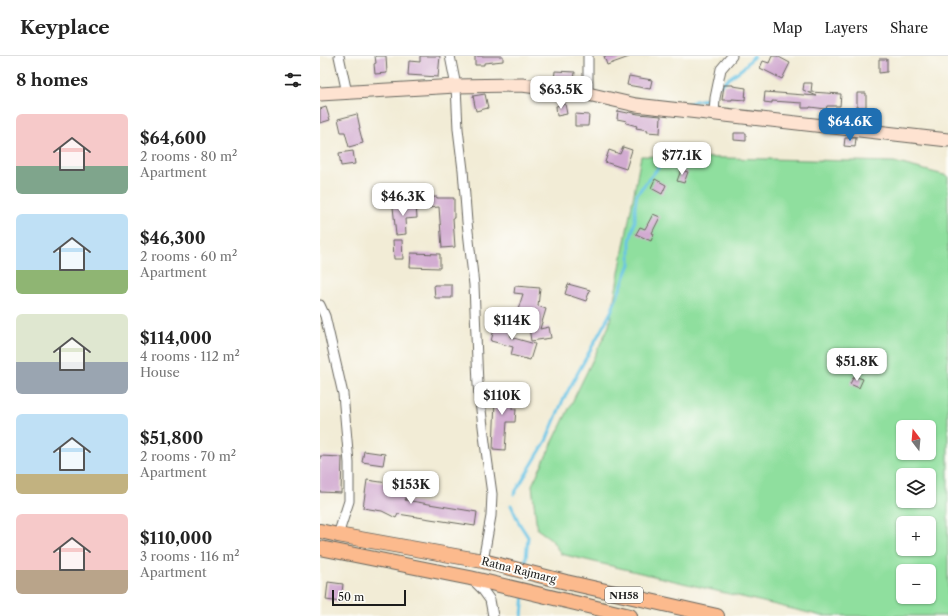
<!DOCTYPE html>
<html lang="en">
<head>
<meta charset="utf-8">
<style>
  :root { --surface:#fff; --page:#f6f6f6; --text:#222; --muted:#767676; --line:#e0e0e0; --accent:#1f6fb2 }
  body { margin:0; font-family:"Libre Caslon Text",serif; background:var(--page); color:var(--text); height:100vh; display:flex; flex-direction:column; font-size:15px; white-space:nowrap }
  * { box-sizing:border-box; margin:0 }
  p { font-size:13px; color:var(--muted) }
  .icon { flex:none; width:22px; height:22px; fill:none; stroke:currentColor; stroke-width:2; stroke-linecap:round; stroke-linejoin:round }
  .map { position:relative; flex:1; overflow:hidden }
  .panel { display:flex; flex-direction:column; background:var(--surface); width:320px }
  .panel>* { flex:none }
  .needle { width:26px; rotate:344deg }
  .fabs { position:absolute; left:576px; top:364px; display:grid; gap:8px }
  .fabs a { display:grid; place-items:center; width:40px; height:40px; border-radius:6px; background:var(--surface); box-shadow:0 1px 3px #0004; font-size:20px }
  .scale { position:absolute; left:12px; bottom:10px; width:74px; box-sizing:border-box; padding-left:4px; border:2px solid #1c1c1c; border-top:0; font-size:11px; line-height:14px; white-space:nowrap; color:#1c1c1c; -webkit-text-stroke:3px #fdfcf7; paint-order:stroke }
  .price { position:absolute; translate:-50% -34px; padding:0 9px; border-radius:8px; background:#fff; color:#222; font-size:13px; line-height:26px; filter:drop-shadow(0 1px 2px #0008) }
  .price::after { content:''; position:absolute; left:50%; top:24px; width:12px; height:9px; margin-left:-6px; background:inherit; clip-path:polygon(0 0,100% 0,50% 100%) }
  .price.current { background:var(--accent); color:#fff }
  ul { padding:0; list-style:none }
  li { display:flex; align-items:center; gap:12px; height:100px; padding:0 16px }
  li span { display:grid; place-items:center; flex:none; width:112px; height:80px; border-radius:6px; color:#555 }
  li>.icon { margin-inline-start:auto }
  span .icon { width:48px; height:48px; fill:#fffc; stroke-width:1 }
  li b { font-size:17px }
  h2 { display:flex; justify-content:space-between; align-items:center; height:48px; padding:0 16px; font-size:17px }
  header { display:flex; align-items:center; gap:24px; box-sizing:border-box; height:56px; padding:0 20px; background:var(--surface); border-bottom:1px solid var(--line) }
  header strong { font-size:19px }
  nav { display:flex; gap:22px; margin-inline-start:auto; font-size:14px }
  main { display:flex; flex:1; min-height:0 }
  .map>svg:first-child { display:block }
  .green { fill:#8fdf9e; stroke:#567e5d; fill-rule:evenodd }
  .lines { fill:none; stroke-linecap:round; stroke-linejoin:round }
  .stream { stroke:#68c4e6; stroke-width:3 }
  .building { fill:#d2abd1 }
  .minor-casing { stroke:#67655d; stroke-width:11 }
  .secondary-casing { stroke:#67655d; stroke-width:15 }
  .primary-casing { stroke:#67655d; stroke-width:16 }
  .minor { stroke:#fff; stroke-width:9 }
  .secondary { stroke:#fee3d1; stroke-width:13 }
  .primary { stroke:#fcba8d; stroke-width:14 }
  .labels { text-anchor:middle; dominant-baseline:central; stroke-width:4; stroke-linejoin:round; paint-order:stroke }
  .shield { fill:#fdfcf7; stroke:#605f5e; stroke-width:1 }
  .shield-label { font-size:10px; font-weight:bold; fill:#1c1c1c }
  .street-label { font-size:11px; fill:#1c1c1c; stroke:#fdfcf7 }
</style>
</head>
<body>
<header>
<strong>Keyplace</strong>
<nav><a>Map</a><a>Layers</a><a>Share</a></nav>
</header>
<main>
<section class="panel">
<h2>8 homes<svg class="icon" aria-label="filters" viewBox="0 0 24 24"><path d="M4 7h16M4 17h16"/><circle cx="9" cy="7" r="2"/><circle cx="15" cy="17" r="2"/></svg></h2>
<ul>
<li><span style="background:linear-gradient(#f6c9c9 65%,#7fa58c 0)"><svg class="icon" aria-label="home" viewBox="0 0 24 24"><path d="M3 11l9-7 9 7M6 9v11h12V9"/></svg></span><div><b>$64,600</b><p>2 rooms · 80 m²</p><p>Apartment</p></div></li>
<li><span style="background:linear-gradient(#bfe0f5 70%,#8fb573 0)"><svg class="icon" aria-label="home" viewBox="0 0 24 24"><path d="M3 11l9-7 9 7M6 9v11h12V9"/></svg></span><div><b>$46,300</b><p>2 rooms · 60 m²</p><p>Apartment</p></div></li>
<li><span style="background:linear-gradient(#dfe7d0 60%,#9aa5b1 0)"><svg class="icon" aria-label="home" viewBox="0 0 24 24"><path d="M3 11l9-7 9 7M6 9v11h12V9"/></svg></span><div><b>$114,000</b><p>4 rooms · 112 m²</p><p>House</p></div></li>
<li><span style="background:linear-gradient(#bfe0f5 75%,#c2b280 0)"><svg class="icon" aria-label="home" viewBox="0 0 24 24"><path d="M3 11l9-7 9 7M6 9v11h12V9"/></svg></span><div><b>$51,800</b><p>2 rooms · 70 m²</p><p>Apartment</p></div></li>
<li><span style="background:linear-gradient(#f6c9c9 70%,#b9a48a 0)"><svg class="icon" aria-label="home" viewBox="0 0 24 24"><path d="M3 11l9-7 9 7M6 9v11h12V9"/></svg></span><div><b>$110,000</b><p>3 rooms · 116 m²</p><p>Apartment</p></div></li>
</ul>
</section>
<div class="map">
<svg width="628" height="560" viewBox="0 0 628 560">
  <rect width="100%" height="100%" fill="#fdfcf7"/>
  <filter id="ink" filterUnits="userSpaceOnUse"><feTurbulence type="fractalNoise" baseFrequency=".025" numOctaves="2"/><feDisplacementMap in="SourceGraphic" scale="8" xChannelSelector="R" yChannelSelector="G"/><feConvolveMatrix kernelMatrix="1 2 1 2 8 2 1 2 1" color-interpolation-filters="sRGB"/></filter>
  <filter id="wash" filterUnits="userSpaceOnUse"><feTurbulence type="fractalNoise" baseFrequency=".012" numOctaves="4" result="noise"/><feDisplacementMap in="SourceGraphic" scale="16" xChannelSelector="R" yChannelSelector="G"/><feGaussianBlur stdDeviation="0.9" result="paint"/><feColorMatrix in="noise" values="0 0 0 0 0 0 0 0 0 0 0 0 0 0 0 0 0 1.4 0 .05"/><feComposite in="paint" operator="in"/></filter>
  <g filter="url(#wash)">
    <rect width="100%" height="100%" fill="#f2ecd6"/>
    <!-- green -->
    <path class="green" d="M321 100 574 106 628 120V560H502L241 498 231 483 217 473 212 429 289 270ZM583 371H609V397H583ZM583 419H609V445H583ZM583 467H609V493H583ZM583 515H609V541H583Z"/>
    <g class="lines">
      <!-- stream -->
      <path class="stream" d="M400 29 423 12 434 0
        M366 49 375 45 387 43 393 35
        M194 438 226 385 243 344 291 256 310 208V185L315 165V151L317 138 342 107
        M191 449 199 467 208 481 205 512
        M202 560 204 538"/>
    </g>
    <g id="blocks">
      <!-- building -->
      <path class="building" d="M55 0H66L67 17 55 18 54 8 56 7Z
        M100 0H120L118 21 88 19 89 5 100 6Z
        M155 0H183V5L164 7V9H155Z
        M284 0H309V1L287 9Z
        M452 0H457L470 7 462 23 440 12 443 5 449 7Z
        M559 3H567V16L559 17Z
        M235 15 255 16 254 26 234 25Z
        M309 20 332 24 330 33 307 29Z
        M484 27H492L491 36 521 38 520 50H507L506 53 490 51V52H482V47L452 45V47L444 46 445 36 497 40 483 34Z
        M404 29H413V30L426 32 425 44 412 43V44H402Z
        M537 37H546V51H537Z
        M165 38 168 52 156 55 153 40Z
        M245 48 247 58 237 60 236 50Z
        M6 51 10 64 0 67V53Z
        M298 55 308 57 309 56 318 58 341 60 340 77 327 76 328 74 316 72 317 70 306 67 307 65 297 63Z
        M37 58 40 72H39L43 87 29 91 25 76H21L18 63Z
        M255 58 269 59 268 70H255Z
        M414 77H426V85L414 84Z
        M525 82H536L535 91 524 90Z
        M303 91 312 94 306 113 285 106 289 94 300 98Z
        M33 95 35 108 21 110 19 97Z
        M361 114 368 116 364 127 357 125Z
        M335 123 346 129 342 138 331 132Z
        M117 141V142H134V162H133L135 191 122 192 119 151 98 153V142Z
        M96 149 97 162 85 163 86 178 76 179 73 151Z
        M333 158 340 161 332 177 334 178 331 185 316 178 320 171 325 173Z
        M73 184H82L83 203H74Z
        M91 197 120 198V212L90 211Z
        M248 228 270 234 266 245 245 238Z
        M114 229H132V242H115Z
        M195 230 220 232 218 250 226 253 220 273 229 271 231 282 211 285 208 264 196 260 203 238 194 237Z
        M176 266 193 270 190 281 215 288 210 304 191 299 193 291 171 285Z
        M534 320 543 323 539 332 530 328Z
        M167 333 193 335 192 353H196L195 366H187L185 394 173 393 175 343 167 342Z
        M44 395 65 398 63 409 42 406Z
        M0 400 22 401 21 437 0 436Z
        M47 424 81 429V428L91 433 85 444 157 456 155 470 78 458 76 462 62 455 43 452Z
        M8 526 23 528 21 546 6 544Z"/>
    </g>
  </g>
  <g filter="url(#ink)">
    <use href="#blocks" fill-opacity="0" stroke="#67655d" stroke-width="1"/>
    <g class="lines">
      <!-- minor casing -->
      <g class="minor-casing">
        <path id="minor" d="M19 0 27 37
          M130 0 136 30 138 73 143 114 147 166 154 229 158 329 165 387 172 438 171 460 163 505
          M268 0V38
          M394 58 395 42 401 13 412 0
          M0 249 5 260 23 338 29 407V445L18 479
          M153 524 162 533 170 544 173 560"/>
      </g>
      <!-- secondary casing -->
      <g class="secondary-casing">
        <path id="secondary" d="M0 38 136 30 202 29 268 38 316 49 628 84"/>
      </g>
      <!-- primary casing -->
      <g class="primary-casing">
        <path id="primary" d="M0 475 18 479 163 505 246 526 397 560
          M0 492 150 522 310 560"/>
      </g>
      <!-- minor -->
      <use href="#minor" class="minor"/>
      <!-- secondary -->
      <use href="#secondary" class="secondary"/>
      <!-- primary -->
      <use href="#primary" class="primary"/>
    </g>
  </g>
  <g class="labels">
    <!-- shield labels -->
    <rect class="shield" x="285" y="531" width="38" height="16" rx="3"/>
    <g class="shield-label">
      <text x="304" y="539">NH58</text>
    </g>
    <!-- street labels -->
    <g class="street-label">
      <text transform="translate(199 514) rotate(14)">Ratna Rajmarg</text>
    </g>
  </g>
</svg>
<div class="fabs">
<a><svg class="needle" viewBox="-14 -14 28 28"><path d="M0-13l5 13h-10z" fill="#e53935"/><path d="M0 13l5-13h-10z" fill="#767676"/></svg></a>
<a><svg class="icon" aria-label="layers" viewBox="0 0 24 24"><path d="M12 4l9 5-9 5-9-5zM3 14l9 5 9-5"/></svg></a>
<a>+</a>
<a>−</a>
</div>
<div class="scale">50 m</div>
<b class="price" style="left:241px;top:54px">$63.5K</b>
<b class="price current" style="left:530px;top:86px">$64.6K</b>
<b class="price" style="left:362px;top:120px">$77.1K</b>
<b class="price" style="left:83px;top:161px">$46.3K</b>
<b class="price" style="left:192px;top:285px">$114K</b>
<b class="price" style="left:537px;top:326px">$51.8K</b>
<b class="price" style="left:182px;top:360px">$110K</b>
<b class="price" style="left:91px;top:449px">$153K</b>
</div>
</main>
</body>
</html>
